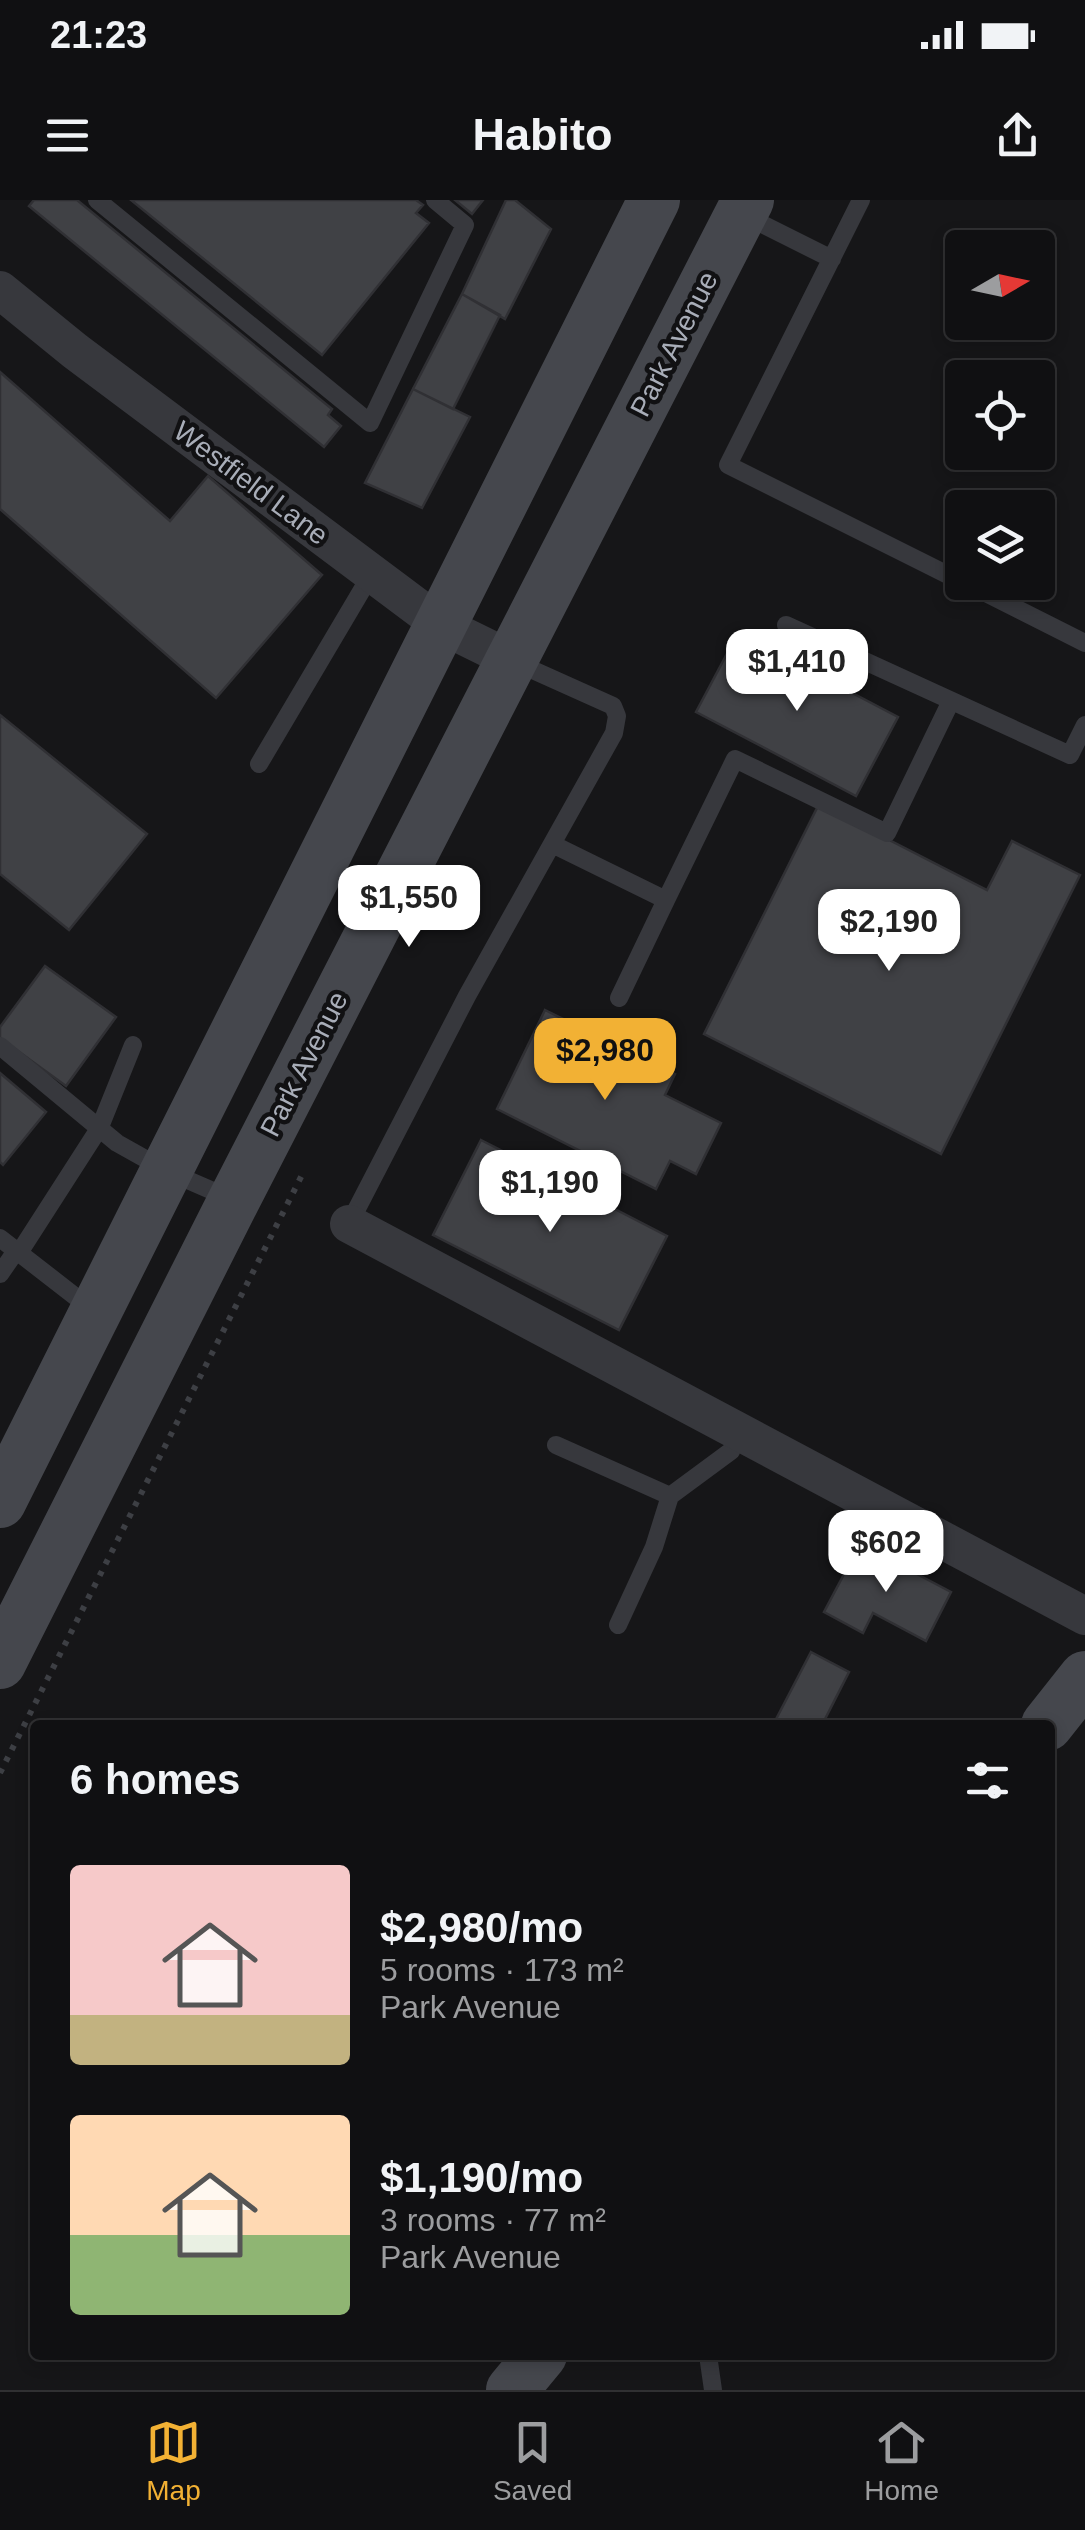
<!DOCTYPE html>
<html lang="en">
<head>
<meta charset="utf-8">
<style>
  :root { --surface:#101012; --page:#1e1e20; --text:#f1f3f6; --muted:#9c9d9f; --line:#303032; --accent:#f2b134 }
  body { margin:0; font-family:Arial,sans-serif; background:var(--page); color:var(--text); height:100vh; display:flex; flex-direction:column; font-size:38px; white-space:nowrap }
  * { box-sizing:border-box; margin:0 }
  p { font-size:32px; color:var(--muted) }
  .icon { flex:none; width:55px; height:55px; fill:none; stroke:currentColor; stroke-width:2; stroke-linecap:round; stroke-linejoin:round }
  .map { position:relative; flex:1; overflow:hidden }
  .details { position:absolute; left:30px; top:1520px; width:1025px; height:640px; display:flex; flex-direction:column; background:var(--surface); border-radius:10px; box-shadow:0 5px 15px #0003,0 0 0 2px var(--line) }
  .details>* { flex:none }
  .needle { width:65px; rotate:81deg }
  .tools { position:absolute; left:945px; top:30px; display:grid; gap:20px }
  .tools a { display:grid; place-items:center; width:110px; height:110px; border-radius:10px; background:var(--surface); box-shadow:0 5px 15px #0003,0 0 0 2px var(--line); font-size:50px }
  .price { position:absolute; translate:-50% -85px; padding:0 22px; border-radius:20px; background:#fff; color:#222; font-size:32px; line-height:65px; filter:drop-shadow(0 2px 5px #0008) }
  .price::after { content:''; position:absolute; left:50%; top:60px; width:30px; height:22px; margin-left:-15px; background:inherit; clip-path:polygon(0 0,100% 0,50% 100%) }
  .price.active { background:var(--accent); color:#111 }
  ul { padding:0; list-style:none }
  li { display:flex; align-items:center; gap:30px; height:250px; padding:0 40px }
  li span { display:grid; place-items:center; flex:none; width:280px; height:200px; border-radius:10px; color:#555 }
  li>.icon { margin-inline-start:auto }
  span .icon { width:120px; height:120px; fill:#fffc; stroke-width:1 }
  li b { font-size:42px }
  h2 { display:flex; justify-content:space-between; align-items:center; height:120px; padding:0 40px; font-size:42px }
  .status { display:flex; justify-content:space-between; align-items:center; height:70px; padding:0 50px; background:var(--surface); direction:ltr }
  .status svg { height:28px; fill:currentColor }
  header { display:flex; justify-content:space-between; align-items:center; height:130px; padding:0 40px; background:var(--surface); font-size:45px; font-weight:600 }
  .menu { display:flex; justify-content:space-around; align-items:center; height:140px; border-top:2px solid var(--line); background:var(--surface); font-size:28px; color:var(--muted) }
  .menu a { display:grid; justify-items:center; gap:5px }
  .menu .active { color:var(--accent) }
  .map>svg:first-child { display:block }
  .building { fill:#404145; stroke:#303034; stroke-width:2.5 }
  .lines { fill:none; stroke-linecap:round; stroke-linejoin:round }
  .path { stroke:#3d3f44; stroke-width:6; stroke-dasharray:5 8; stroke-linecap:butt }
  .lane { stroke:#37383d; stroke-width:18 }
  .street { stroke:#37383d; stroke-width:38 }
  .secondary { stroke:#45474d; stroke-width:52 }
  .labels { text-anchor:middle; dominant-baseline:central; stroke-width:9; stroke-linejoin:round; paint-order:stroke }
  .street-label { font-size:28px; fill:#a8adb8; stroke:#111113 }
</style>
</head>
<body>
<div class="status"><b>21:23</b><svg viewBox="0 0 49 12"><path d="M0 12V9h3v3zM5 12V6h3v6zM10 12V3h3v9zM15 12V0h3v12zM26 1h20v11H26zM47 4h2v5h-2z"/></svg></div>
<header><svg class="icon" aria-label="menu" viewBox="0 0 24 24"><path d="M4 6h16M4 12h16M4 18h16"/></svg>Habito<svg class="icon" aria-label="share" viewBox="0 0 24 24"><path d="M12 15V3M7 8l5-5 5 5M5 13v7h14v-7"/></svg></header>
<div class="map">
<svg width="1085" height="2190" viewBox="0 0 1085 2190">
  <rect width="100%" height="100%" fill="#161618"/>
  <!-- building -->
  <path class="building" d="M34 0H77L332 209 328 215 341 226 324 247 29 6Z
    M131 0H416L423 5 416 13 429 23 322 155Z
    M455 0H483L472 14Z
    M506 0H515L551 29 505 119 462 94Z
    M462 94 500 115 453 209 413 189Z
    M0 172 170 321 208 276 322 375 216 498 0 309Z
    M413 189 470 217 422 308 365 283Z
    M738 433 898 517 856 596 696 512Z
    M0 515 147 634 69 730 0 674Z
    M819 604 987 690 1012 641 1080 675 941 954 704 834Z
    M45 766 116 817 66 886 0 838V827Z
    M545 810 675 874 665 895 721 923 696 974 670 961 656 989 497 909Z
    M0 873 46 912 3 965 0 962Z
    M481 940 667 1036 619 1130 433 1035Z
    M860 1344 951 1392 926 1441 873 1413 863 1433 824 1412Z
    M811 1452 849 1472 822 1525H773Z"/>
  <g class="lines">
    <!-- path -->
    <path class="path" d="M0 1573 304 971"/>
    <!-- lane -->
    <path class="lane" d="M97 0 370 223 465 25 435 0
      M861 0 728 265 962 382
      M746 16 832 59
      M964 382 1085 443
      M786 425 1070 555 1085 525
      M259 564 372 373
      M552 644 666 700 619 798
      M666 700 735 559 887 633 951 501
      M0 846 117 943 167 971 229 998
      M349 1024 467 796 614 533 617 516 613 506 515 462
      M0 1038 90 1108
      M19 1053 100 927 133 845
      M0 1074 16 1051
      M556 1245 670 1296 731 1251 740 1231
      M618 1425 654 1347 670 1296
      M708 2155 713 2190"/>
    <!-- street -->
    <path class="street" d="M0 90 75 151 441 425 512 460
      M349 1024 1085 1416"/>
    <!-- secondary -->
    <path class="secondary" d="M0 1302 654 0
      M0 1463 234 1000 748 0
      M1047 1525 1085 1477
      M512 2190 541 2155"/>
  </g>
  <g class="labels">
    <!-- street labels -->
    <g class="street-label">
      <text transform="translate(674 144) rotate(-63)">Park Avenue</text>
      <text transform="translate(251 283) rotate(37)">Westfield Lane</text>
      <text transform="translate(304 864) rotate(-63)">Park Avenue</text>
    </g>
  </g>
</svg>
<div class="tools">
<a><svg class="needle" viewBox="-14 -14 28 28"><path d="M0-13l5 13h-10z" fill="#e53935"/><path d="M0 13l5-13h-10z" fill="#9c9d9f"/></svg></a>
<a><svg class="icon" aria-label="locate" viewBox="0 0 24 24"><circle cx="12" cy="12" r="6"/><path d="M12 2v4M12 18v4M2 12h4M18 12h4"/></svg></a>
<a><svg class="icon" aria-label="layers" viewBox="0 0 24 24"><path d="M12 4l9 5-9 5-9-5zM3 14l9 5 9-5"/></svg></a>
</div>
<b class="price" style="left:797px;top:514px">$1,410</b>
<b class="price" style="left:409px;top:750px">$1,550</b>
<b class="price" style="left:889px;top:774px">$2,190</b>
<b class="price active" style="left:605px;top:903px">$2,980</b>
<b class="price" style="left:550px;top:1035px">$1,190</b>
<b class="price" style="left:886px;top:1395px">$602</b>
<section class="details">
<h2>6 homes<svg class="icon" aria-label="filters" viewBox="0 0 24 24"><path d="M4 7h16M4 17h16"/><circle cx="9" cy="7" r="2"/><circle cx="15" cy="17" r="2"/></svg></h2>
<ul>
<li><span style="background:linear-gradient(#f6c9c9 75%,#c2b280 0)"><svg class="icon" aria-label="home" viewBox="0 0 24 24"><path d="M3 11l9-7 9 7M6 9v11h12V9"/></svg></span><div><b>$2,980/mo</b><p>5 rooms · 173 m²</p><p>Park Avenue</p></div></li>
<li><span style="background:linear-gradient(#ffd9b3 60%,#8fb573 0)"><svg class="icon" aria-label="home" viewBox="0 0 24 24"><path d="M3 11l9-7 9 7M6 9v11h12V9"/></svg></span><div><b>$1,190/mo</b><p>3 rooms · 77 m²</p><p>Park Avenue</p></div></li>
</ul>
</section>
</div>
<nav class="menu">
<a class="active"><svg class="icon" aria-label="map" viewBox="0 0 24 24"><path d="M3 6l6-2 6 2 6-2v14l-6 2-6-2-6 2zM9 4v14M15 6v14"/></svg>Map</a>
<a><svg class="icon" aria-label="saved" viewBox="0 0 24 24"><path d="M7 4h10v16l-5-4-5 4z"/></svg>Saved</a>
<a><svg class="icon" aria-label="home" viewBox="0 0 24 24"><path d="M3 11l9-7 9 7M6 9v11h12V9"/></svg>Home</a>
</nav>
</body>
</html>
